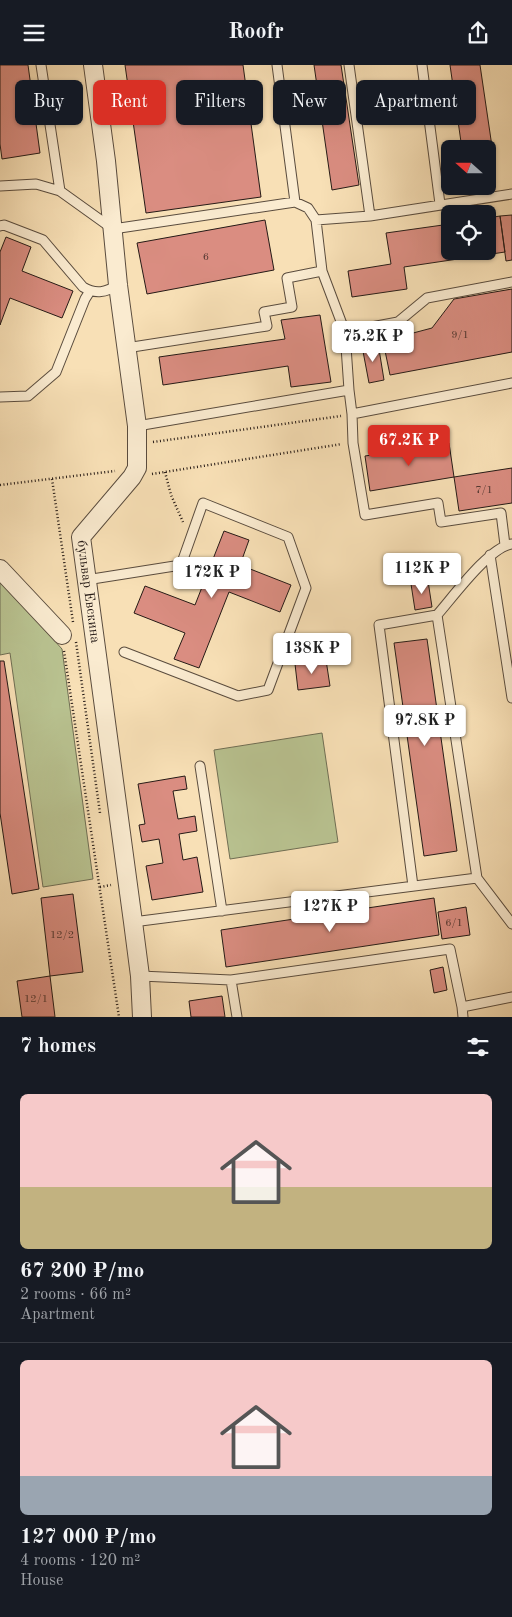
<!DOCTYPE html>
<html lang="en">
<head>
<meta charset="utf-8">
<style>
  :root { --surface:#171b24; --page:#242831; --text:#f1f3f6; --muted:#9ea1a6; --line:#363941; --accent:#d93025 }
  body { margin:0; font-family:"Old Standard TT",serif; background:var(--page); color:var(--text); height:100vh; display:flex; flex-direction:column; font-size:19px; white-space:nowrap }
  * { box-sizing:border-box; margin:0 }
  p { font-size:16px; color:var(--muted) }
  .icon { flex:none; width:28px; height:28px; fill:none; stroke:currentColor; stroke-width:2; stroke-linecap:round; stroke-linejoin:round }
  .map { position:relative; height:952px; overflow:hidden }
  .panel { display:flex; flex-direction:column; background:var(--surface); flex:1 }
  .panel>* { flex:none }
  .hud { position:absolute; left:15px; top:15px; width:482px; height:45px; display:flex; gap:10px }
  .needle { width:32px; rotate:291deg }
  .fabs { position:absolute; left:441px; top:75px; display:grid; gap:10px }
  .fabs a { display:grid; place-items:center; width:55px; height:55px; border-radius:8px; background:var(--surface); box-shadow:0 1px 4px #0004; font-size:25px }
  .price { position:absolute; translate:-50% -42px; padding:0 11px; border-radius:5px; background:#fff; color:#222; font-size:16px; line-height:32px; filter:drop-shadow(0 1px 2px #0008) }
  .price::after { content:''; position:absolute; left:50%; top:30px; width:15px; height:11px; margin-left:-8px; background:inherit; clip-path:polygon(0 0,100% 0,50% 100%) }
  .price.active { background:var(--accent); color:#fff }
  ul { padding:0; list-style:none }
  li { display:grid; align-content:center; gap:10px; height:265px; padding:0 20px }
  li+li { border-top:1px solid var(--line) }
  li span { display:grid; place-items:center; height:155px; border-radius:8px; color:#555 }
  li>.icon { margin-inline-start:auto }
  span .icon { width:90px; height:90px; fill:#fffc; stroke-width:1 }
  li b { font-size:21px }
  h2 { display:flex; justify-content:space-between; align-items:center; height:60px; padding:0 20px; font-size:21px }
  .chip { padding:0 18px; border-radius:8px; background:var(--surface); box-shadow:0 1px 4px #0004; font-size:18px; line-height:45px }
  .chip.active { background:var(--accent); color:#fff }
  header { display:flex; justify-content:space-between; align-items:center; height:65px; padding:0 20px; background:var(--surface); font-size:22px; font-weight:600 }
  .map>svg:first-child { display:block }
  .green { fill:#b9c391; stroke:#6f6e54 }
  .building { fill:#da8d81; stroke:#251a16 }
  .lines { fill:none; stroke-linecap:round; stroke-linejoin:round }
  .lane-casing { stroke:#5a4c3e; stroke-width:11 }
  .street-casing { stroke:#5a4c3e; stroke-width:20 }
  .path { stroke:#251a16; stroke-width:2.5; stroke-dasharray:1 2.5; stroke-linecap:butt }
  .lane { stroke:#faebd0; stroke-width:9 }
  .street { stroke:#faebd0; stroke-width:18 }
  .labels { text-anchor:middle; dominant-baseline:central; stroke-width:4; stroke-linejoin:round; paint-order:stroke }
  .number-label { font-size:11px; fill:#523731 }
  .street-label { font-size:14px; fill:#251a16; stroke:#faebd0 }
</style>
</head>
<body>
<header><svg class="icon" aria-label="menu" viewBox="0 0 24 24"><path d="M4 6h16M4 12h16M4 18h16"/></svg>Roofr<svg class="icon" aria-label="share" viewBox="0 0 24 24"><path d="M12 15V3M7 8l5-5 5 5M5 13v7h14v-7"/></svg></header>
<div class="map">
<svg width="512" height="952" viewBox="0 0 512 952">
  <rect width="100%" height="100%" fill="#f8e0b6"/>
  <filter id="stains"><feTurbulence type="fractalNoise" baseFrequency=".004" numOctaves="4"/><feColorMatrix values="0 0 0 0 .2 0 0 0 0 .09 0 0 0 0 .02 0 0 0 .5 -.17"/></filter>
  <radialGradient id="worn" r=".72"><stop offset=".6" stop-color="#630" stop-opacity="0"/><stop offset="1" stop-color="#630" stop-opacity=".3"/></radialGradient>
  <!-- green -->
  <path class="green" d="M0 515 62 584 93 814 43 822 10 588 0 590Z
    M322 668 338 777 230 794 214 685Z"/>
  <!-- building -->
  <path class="building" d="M0 0H28L40 88 2 94 0 79Z
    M125 0H243L261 132 146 148Z
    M314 0H341L359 120 332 125Z
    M450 0H480L495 102 488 104V84H462Z
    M512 150V195L506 196 500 151Z
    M500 151 505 187 404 202 407 224 352 232 348 206 391 199 386 168 450 159V186H488V153Z
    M265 155 274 205 147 229 137 178Z
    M6 172 31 182 22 206 73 226 62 253 10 233 0 260V187Z
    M512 224V287L390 310 383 276 432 263 454 234Z
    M320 250 331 317 291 322 288 301 163 320 159 292 285 274 281 255Z
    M378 278 384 315 369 318 362 281Z
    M449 378 454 412 370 426 365 391Z
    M512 403V438L459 446 454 412Z
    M224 466 249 475 240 500 291 520 280 547 229 527 199 603 174 594 185 568 134 548 145 521 195 540Z
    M428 516 432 542 415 545 411 519Z
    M427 574 457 786 424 791 394 578Z
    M326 595 330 621 298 625 295 599Z
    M0 596H4L39 824 12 829 0 748Z
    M185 711 187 724 173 726 178 754 195 751 197 766 179 769 183 795 197 792 203 827 152 835 146 801 163 798 159 774 142 777 139 760 145 759 138 719Z
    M73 829 83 907 50 911 41 833Z
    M434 833 439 870 226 902 221 865Z
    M466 842 470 870 442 874 438 847Z
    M443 902 447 925 434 928 430 905Z
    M50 911 55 952H22L17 916Z
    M222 931 225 952H191L189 936Z"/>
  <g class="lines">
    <!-- lane casing -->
    <g class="lane-casing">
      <path id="lane" d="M41 0 60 126
        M277 0 295 137
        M349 0 370 151
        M422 0 440 139
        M0 121 36 119 60 126 113 164 295 137 308 143 316 155 370 151 512 129
        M0 161 4 160 43 175 83 222C96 230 106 227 118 220
        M322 206 345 267 349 325
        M345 267 398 257 427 233 512 217
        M126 283 267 261 264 247 292 242 287 213 322 206 316 155
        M0 332 28 331 56 307 85 234 90 226
        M352 349 512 318
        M137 361 349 325 352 349 353 378 365 450 438 438 441 457 501 448 505 480
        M490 490 512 633
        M86 515 181 500 203 438 288 472 306 523 268 625 238 631 124 587
        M200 701 222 846
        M477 813 437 550C453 532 489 482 512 479
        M413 821 379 560 437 550
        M133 857 477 813 512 859
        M140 911 231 915 237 952
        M231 915 450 884 462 942 512 932
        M462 942 463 952"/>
    </g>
    <!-- street casing -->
    <g class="street-casing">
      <g id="street">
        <path id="s1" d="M93 0 106 96 118 220 137 361V403L132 412 81 472 133 857 140 911 142 952"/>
        <path d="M0 504 62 570"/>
      </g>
    </g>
    <!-- path -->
    <path class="path" d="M153 377 341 351
      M165 407 171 430 183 457
      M152 409 342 379
      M52 414 73 557
      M0 420 115 406
      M76 577 100 748
      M64 586 119 952
      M100 822 111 820"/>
    <!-- lane -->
    <use href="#lane" class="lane"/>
    <!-- street -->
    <use href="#street" class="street"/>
  </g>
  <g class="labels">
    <!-- number labels -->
    <g class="number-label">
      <text x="206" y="192">6</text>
      <text x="460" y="270">9/1</text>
      <text x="484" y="425">7/1</text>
      <text x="454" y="858">6/1</text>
      <text x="62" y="870">12/2</text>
      <text x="36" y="934">12/1</text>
    </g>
    <!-- street labels -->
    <g class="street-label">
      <text stroke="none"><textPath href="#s1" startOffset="550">бульвар Евскина</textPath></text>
    </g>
  </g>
  <rect width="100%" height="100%" filter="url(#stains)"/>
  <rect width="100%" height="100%" fill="url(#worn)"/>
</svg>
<div class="fabs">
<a><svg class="needle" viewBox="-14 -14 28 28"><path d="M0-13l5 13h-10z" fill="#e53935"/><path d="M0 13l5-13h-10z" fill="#9ea1a6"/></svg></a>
<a><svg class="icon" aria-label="locate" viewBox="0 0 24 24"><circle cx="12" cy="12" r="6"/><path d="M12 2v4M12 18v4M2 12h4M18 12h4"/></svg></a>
</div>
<b class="price" style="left:373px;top:298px">75.2K ₽</b>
<b class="price active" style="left:409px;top:402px">67.2K ₽</b>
<b class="price" style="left:422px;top:530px">112K ₽</b>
<b class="price" style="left:212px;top:534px">172K ₽</b>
<b class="price" style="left:312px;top:610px">138K ₽</b>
<b class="price" style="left:425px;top:682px">97.8K ₽</b>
<b class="price" style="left:330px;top:868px">127K ₽</b>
<div class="hud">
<a class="chip">Buy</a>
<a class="chip active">Rent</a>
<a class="chip">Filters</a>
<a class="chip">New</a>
<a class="chip">Apartment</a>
</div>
</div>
<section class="panel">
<h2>7 homes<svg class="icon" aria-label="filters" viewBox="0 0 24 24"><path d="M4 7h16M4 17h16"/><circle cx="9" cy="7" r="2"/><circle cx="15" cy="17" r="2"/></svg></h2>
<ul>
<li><span style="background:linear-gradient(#f6c9c9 60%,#c2b280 0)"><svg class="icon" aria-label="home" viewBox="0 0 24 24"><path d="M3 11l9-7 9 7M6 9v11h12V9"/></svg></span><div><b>67 200 ₽/mo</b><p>2 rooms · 66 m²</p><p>Apartment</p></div></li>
<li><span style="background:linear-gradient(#f6c9c9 75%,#9aa5b1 0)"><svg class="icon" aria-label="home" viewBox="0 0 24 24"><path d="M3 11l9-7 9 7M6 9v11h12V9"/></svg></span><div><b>127 000 ₽/mo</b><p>4 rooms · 120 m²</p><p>House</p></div></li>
</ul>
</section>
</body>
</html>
